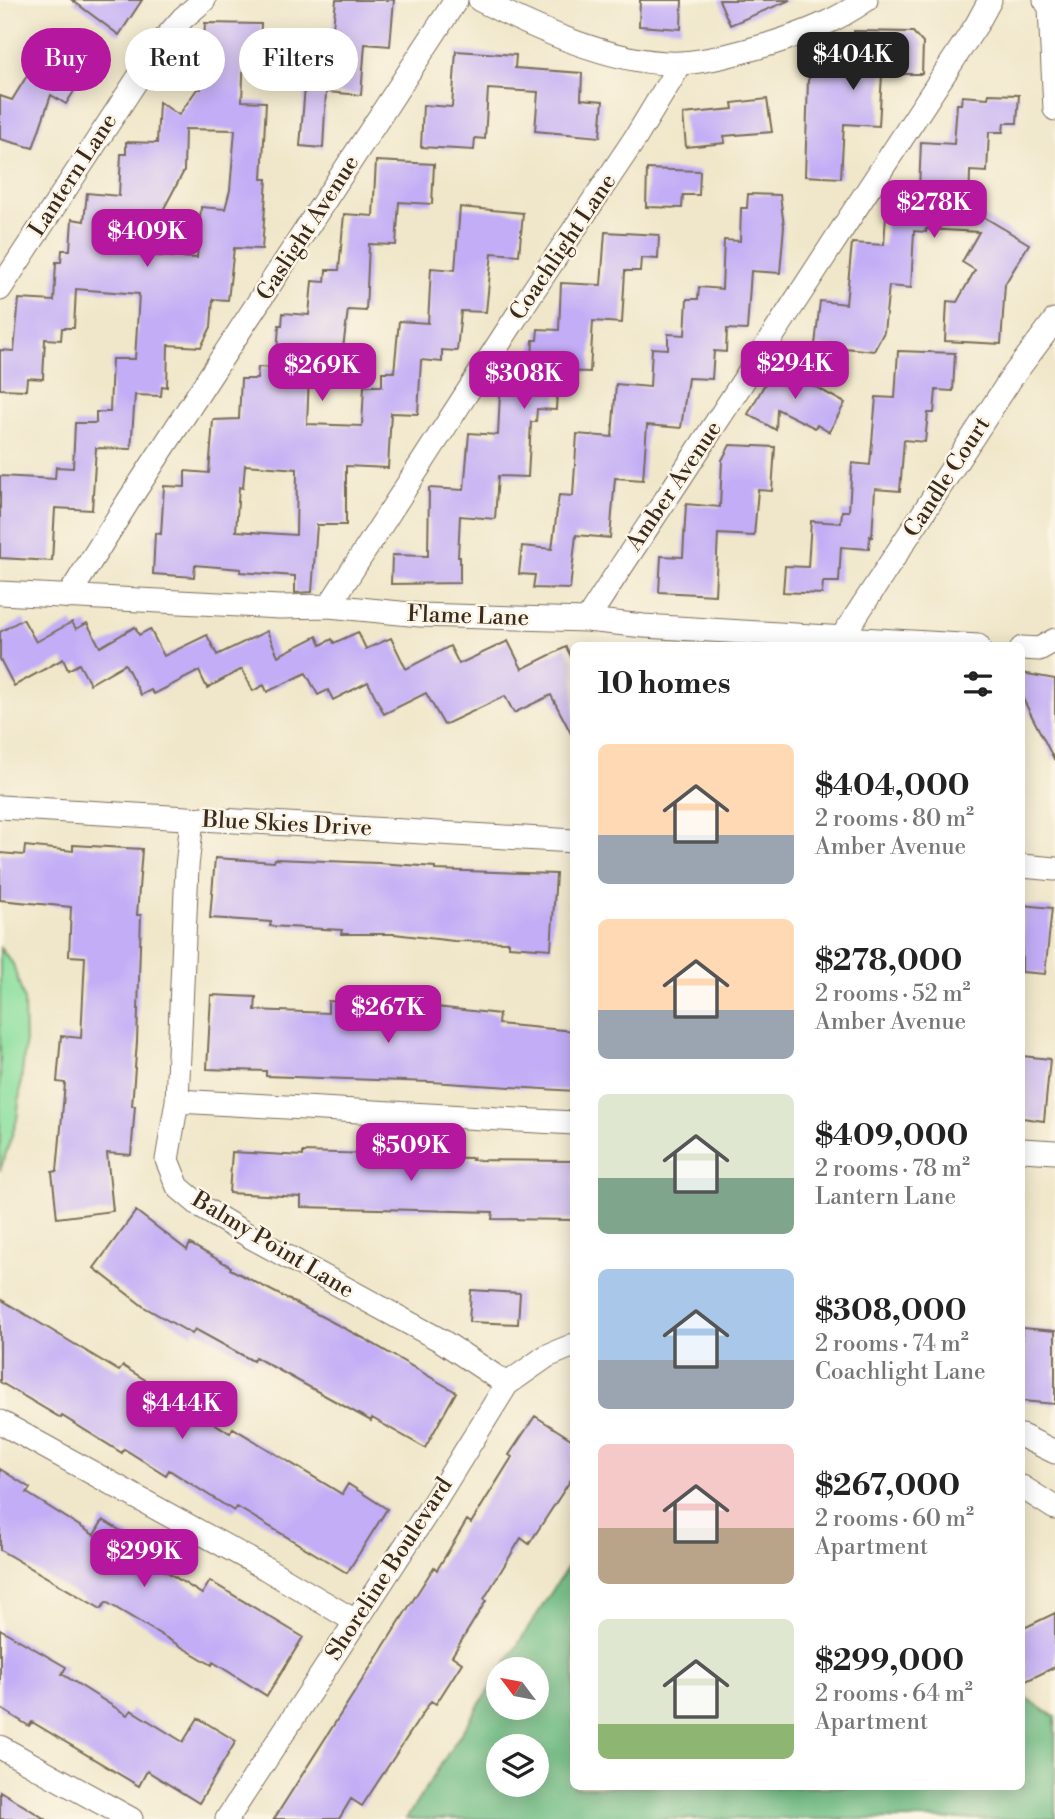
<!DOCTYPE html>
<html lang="en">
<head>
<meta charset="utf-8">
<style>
  :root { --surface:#fff; --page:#f2f2f2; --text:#222; --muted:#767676; --accent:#b5179e }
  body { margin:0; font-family:"Libre Bodoni",serif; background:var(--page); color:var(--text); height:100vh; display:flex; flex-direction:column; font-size:26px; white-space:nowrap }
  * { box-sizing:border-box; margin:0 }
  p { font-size:23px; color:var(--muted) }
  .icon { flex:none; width:38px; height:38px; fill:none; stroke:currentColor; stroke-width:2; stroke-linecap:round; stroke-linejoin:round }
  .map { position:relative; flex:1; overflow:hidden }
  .panel { position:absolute; left:570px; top:642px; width:455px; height:1148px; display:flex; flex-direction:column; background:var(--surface); border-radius:10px; box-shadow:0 4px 18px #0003 }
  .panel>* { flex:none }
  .hud { position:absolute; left:21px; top:28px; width:444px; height:63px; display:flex; gap:14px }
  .needle { width:46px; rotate:302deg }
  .fabs { position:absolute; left:486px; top:1657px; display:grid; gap:14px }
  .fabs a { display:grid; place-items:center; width:63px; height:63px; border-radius:50%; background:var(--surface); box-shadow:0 4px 18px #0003; font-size:35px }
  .price { position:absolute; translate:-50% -60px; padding:0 16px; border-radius:14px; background:var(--accent); color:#fff; font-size:23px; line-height:46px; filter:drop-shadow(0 2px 4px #0008) }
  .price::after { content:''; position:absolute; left:50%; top:42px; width:21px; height:16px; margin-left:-10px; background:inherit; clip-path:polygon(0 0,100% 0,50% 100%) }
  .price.active { background:#222; color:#fff }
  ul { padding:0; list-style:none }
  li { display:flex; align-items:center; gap:21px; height:175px; padding:0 28px }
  li span { display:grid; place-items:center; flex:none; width:196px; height:140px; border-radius:10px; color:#555 }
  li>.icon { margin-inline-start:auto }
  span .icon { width:84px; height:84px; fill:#fffc; stroke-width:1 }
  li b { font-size:30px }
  h2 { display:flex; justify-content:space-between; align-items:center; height:84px; padding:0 28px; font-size:30px }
  .tag { padding:0 24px; border-radius:32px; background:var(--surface); box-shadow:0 4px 18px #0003; font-size:24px; line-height:63px }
  .tag.active { background:var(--accent); color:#fff }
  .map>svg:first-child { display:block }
  .green { fill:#8fe0a0; stroke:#65855f; stroke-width:2 }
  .forest { fill:#73be86; stroke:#577452; stroke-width:2; fill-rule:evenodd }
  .building { fill:#c2adf6; fill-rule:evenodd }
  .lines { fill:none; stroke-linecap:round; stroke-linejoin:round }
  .minor-casing { stroke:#7a6c5a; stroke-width:25 }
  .minor { stroke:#fff; stroke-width:23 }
  .labels { text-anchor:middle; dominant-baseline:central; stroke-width:5; stroke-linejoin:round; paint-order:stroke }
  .street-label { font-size:23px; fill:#3b2a1e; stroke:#fcf5e5 }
</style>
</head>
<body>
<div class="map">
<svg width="1055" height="1819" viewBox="0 0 1055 1819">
  <rect width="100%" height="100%" fill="#fcf5e5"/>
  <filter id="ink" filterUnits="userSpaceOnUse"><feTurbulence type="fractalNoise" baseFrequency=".0143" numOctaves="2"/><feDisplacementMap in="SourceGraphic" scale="14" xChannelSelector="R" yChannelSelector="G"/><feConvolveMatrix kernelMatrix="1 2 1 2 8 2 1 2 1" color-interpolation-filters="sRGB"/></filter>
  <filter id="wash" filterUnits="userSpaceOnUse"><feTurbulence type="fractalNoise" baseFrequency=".00686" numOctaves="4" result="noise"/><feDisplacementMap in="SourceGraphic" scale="28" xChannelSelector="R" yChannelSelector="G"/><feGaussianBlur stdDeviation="1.57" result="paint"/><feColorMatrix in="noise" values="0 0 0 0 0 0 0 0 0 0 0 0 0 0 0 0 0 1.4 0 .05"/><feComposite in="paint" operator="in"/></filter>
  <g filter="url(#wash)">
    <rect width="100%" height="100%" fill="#f0e7ca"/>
    <!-- green -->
    <path class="green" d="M0 948 13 964 24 1000 25 1046 17 1120 0 1171Z"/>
    <!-- forest -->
    <path class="forest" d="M574 1557V1787H1022V1695L1055 1717V1819H406L499 1674V1708H537V1670L502 1669ZM499 1746H537V1785H499Z"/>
    <g id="blocks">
      <!-- building -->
      <path class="building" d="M72 0H142L119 35Z
        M336 0H394L390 46 365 44 361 95 326 92 323 148 300 146 308 51 324 52 326 27H333Z
        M640 0H682L681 29 639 26Z
        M719 0H790L730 25Z
        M205 23 261 24 260 53 244 52 242 101 266 102 262 179H267L262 249 234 248 228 300 213 299 211 327 201 347 168 345 167 387 162 386 161 396 135 395 131 449 96 448 92 510 55 508 52 561 0 558V476L55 479 56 467 73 468 75 423H96V412H110L112 359H135L139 294 76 289 74 328H62L61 340 45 339 43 379 27 378 26 390 0 389V350L14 351 19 299 54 301 56 262H61L62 250H70L72 219 84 221 87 193 119 196 121 154H126V142L157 143 159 102 179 115 197 89H201ZM185 129 235 130 230 190 225 209 201 207 197 258 139 255 184 171Z
        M854 31 913 32 923 43 922 74H882L879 126 844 124 841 178 805 176 808 80 826 51H836V43L854 44Z
        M56 38 93 61 66 104 51 95 33 148 0 139V96L12 100 44 48 49 50Z
        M456 51 516 55 515 68 582 73 581 99 603 101 600 137 535 131 538 92 488 89 485 139 475 138 474 150 421 147 423 105 452 107Z
        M989 94 1019 95 1017 123H1004L1003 132H989L987 172 970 171 969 208 1029 244 1005 284 1001 344 945 341 947 301 957 302 975 270 962 262 979 232 926 229V232L914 231 911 288 889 286 884 332 874 351 815 345 820 301 846 304 852 243 884 245 886 215 891 189 919 190 921 142 954 144 957 104H961L962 96 988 98Z
        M767 99 772 132 724 136 725 143 686 147 683 114 733 109 732 103Z
        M376 161 434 164 432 204 399 202 396 245 369 244 366 311 348 310 342 356 310 354 307 424 362 426 364 386H382V372H394L399 321 428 323 431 268 455 270 460 207 523 213 519 255 492 253 486 312 461 311 457 351 442 350V362L421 360 418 414 391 413 388 468 346 466V525H317L312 592 295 593V576L240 572 241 569 195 565 194 577 153 574 155 533 161 534 164 486 185 487V471L209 473 213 420 239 419 241 379H257L258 367 276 368 279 325H282L283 313 309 315 312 281 325 282 326 270H339L344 214 373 216ZM245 465 297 469 296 535 236 531 239 487 243 488Z
        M647 169 700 171 699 195H683L682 208 646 207Z
        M748 194 780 195 784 226 780 273 751 271 747 330 727 329 726 352 714 351 712 379 688 378 681 428 647 425 643 480 615 478 610 538 576 535 570 589 533 588 535 575 519 574 522 546 552 549 559 495 573 496 577 434 612 437 616 384 650 387 652 348 668 349V334L685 335 687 299H698L699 287 722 289 724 240 740 241 741 208H747Z
        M605 232 659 235 658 259 641 258 640 271H625L622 323 593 321 590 372 558 371 556 410 537 409 536 422H531L528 477 498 476 495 519 460 516 458 557H460V583L391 584 392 555 428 556 429 488 464 490 469 433 498 435 500 393H512L513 381 531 382 533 340H537L538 329 559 330 561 283 601 285Z
        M898 351 955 353 953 391 936 390 934 413H928L925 442 904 440 900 491 875 489 872 537 870 536 869 549 841 547 839 582H823L822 594 783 592 785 566 808 567 811 521 841 523 842 511H849L852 463 870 465 876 397 895 398Z
        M780 357 779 367 845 403 829 432 817 425 815 428 777 409 776 430 748 414Z
        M730 445 775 447 772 491 758 490 754 536 718 534 715 595 659 592 661 556 683 557 686 504 720 507 722 460Z
        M23 619 36 642 72 622 76 629 87 623 100 647 135 627 139 635 150 629 164 656 207 635 217 655 267 631 278 656 317 636 321 645 332 639 334 643 358 632 366 649 391 638 406 669 450 646 459 664 508 641 522 669 566 647 574 662V739L551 695 514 713 505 696 444 725 426 693 384 714 368 682 333 700 328 690 318 695 306 673 267 692 264 685 253 691 242 669 207 688 199 671 154 694 151 690 141 695 125 664 90 684 79 664 68 670 63 659 14 686 0 659V632Z
        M1022 673 1055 679V761L1022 697Z
        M73 845 142 849 137 915H141L137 1042 132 1106H135L131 1155 107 1153 113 1211 57 1218 52 1172 57 1171 65 1083 57 1082 61 1036 81 1038 85 957 69 956 71 907 0 900V853L24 855 25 846 73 851Z
        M215 858 274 862 275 859 378 863 435 867V870L556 874 551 949 509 946V942L454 941 394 934H341L342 930 270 926 271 922 210 918Z
        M1022 905 1052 908 1045 974 1022 972Z
        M211 995 256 997 255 1010 328 1013V1001L378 1004 377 1007H436L499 1014 498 1024 574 1031V1091L431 1082 266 1076V1071L207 1069Z
        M1022 1056 1050 1059 1044 1121 1022 1118Z
        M371 1150 415 1152 414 1157 473 1158 472 1160 574 1161V1220L492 1219 493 1212 301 1207V1197L229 1193 232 1152 303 1156V1152L371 1154Z
        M136 1211 187 1250 190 1244 231 1267 230 1269 363 1338 456 1392 425 1448 372 1418 371 1421 255 1357 253 1361 195 1329 192 1334 144 1307 94 1268Z
        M471 1290 520 1293 518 1324 469 1322Z
        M0 1299 119 1371 123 1366 230 1433 233 1428 342 1494 348 1484 387 1509 347 1573 237 1507 234 1511 169 1470 166 1475 124 1449 122 1453 62 1416 61 1418 0 1382Z
        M1022 1328 1055 1331V1404L1022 1401Z
        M535 1416 574 1441V1475L529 1544 521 1538 484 1599 486 1601 452 1656 462 1663 436 1704 431 1701 362 1806 351 1799 339 1819H274L434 1567 437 1570 467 1520 471 1523 512 1457 509 1455Z
        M0 1469 30 1488 27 1493 94 1535 103 1520 142 1544 137 1553 202 1594 210 1581 303 1637 267 1696 213 1662 212 1665 106 1602 101 1609 0 1550Z
        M1055 1613V1667L1022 1683V1629Z
        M0 1629 66 1667 62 1674 127 1715 131 1710 183 1742 198 1718 236 1741 199 1803 147 1771 139 1786 32 1722 29 1726 0 1708Z
        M0 1791 45 1819H0Z"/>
    </g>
  </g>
  <g filter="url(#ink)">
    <use href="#blocks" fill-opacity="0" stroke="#7a6c5a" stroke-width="2"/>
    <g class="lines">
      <!-- minor casing -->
      <g class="minor-casing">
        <path id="minor" d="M480 0C534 28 619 66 681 63 711 61 741 52 770 44 805 33 836 21 866 0
          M1045 0 1050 8 1055 109
          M0 289 161 43 183 18 204 0
          M0 593 280 607 329 606 420 615 587 620 644 626 978 646
          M68 597 129 500 456 0
          M329 606 531 294 636 137 681 63
          M587 620C617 572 649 525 680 478 779 326 877 175 977 24L990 0
          M842 637 1012 377 1055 320
          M1022 648 1039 649 1055 640
          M0 807 574 841
          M192 819 187 867 177 1101 167 1160 178 1187 203 1208 251 1237 442 1341 507 1384
          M1022 866 1055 869
          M177 1101 574 1123
          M1022 1150 1055 1152
          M0 1422 265 1568 355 1621
          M1022 1436 1055 1452
          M1022 1487 1055 1508
          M0 1747 131 1819
          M227 1819 434 1502 507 1384 547 1356 574 1345"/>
      </g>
      <!-- minor -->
      <use href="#minor" class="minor"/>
    </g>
  </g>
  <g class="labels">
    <!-- street labels -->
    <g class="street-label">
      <text transform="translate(73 175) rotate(-57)">Lantern Lane</text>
      <text transform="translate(308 228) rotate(-57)">Gaslight Avenue</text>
      <text transform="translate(563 247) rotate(-56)">Coachlight Lane</text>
      <text transform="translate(947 477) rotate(-57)">Candle Court</text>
      <text transform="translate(674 486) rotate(-56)">Amber Avenue</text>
      <text transform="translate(468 616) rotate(2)">Flame Lane</text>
      <text transform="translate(287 824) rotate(3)">Blue Skies Drive</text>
      <text transform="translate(273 1245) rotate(31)">Balmy Point Lane</text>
      <text transform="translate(389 1569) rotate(-57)">Shoreline Boulevard</text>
    </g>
  </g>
</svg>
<div class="fabs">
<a><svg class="needle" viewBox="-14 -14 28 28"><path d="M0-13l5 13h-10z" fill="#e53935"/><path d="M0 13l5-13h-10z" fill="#767676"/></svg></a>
<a><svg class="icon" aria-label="layers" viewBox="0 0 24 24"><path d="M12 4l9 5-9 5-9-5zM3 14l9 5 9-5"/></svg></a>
</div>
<b class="price active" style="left:853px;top:92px">$404K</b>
<b class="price" style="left:934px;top:240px">$278K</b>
<b class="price" style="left:147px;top:269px">$409K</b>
<b class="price" style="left:795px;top:401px">$294K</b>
<b class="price" style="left:322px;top:403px">$269K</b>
<b class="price" style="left:524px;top:411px">$308K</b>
<b class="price" style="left:388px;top:1045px">$267K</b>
<b class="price" style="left:411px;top:1183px">$509K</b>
<b class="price" style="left:182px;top:1441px">$444K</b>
<b class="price" style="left:144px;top:1589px">$299K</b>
<div class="hud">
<a class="tag active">Buy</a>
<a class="tag">Rent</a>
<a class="tag">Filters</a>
</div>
<section class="panel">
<h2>10 homes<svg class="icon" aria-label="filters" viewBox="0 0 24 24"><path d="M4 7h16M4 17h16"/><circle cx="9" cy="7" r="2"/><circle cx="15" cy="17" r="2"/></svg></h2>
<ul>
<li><span style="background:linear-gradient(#ffd9b3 65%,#9aa5b1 0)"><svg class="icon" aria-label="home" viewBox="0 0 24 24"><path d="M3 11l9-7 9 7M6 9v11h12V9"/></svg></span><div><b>$404,000</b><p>2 rooms · 80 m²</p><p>Amber Avenue</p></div></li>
<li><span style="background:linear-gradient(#ffd9b3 65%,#9aa5b1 0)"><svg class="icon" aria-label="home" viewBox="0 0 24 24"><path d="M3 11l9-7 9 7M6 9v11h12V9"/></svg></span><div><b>$278,000</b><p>2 rooms · 52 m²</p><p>Amber Avenue</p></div></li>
<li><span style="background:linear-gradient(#dfe7d0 60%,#7fa58c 0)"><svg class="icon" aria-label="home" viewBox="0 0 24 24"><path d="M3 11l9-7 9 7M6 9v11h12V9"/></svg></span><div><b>$409,000</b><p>2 rooms · 78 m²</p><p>Lantern Lane</p></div></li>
<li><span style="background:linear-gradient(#a9c7e8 65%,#9aa5b1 0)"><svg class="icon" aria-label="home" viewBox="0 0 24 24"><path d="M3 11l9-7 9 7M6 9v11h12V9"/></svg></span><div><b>$308,000</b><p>2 rooms · 74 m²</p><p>Coachlight Lane</p></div></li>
<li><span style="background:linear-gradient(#f6c9c9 60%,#b9a48a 0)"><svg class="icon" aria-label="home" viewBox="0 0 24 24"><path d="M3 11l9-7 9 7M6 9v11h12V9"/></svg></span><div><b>$267,000</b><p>2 rooms · 60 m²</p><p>Apartment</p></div></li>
<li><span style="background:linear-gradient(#dfe7d0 75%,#8fb573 0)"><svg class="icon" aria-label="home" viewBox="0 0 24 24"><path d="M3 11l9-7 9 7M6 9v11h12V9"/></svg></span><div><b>$299,000</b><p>2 rooms · 64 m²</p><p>Apartment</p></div></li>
</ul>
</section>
</div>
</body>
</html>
